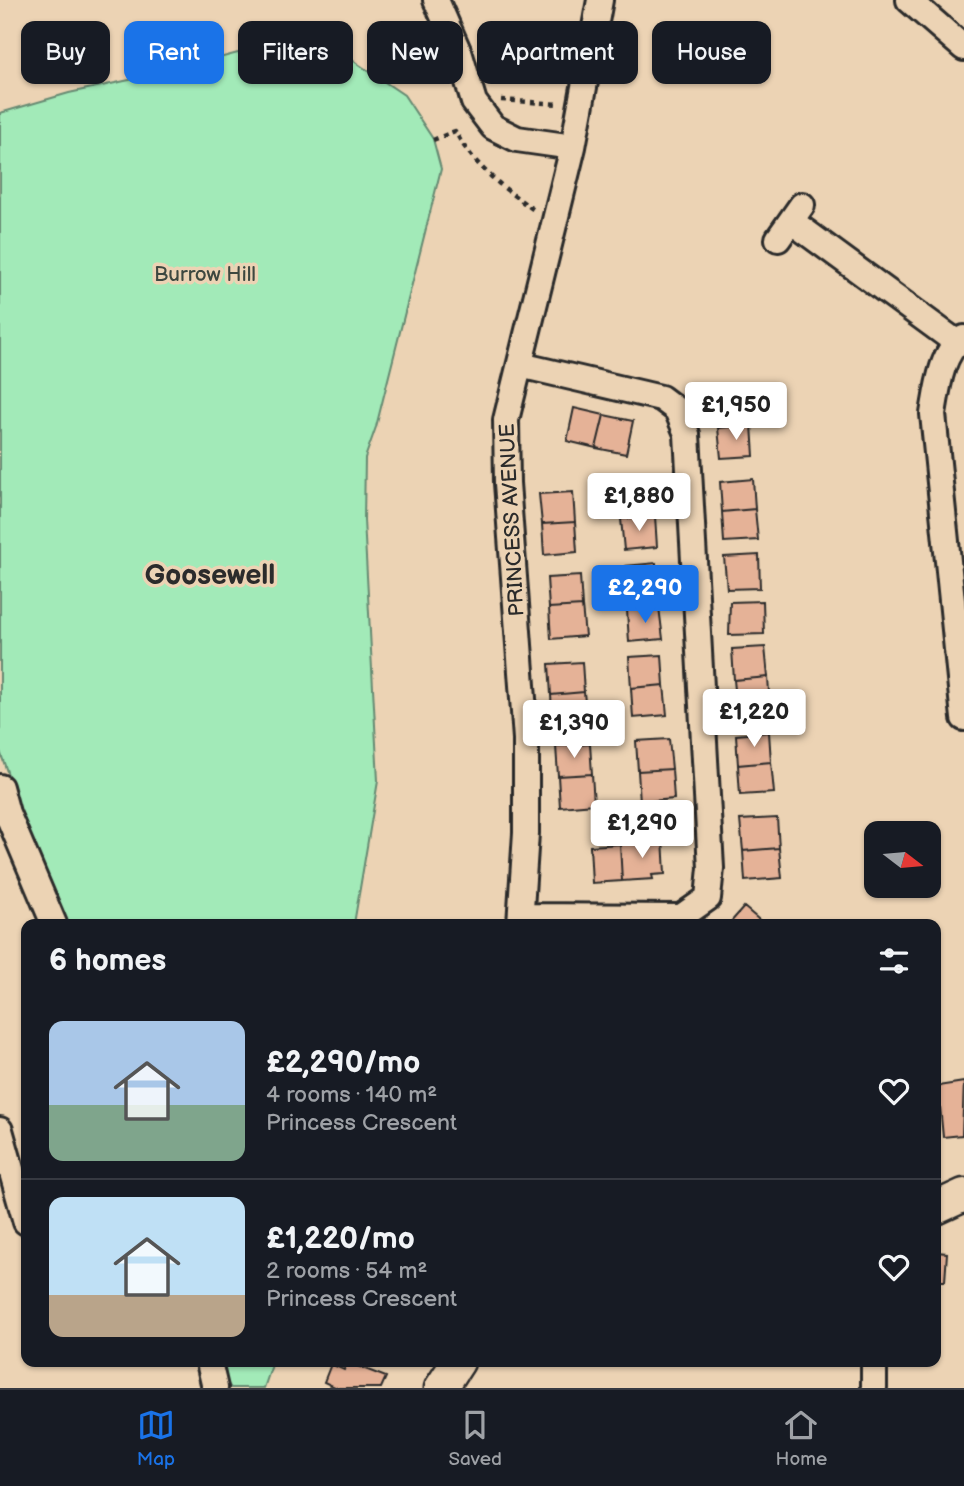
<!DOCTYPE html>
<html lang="en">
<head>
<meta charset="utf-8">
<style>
  :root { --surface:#171b24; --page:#20242c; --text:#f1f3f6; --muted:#9ea1a6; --line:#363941; --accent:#1a73e8 }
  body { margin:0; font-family:"Balsamiq Sans",sans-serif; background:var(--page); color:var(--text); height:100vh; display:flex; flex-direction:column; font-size:26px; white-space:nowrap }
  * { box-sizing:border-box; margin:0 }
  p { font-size:23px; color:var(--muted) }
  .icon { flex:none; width:38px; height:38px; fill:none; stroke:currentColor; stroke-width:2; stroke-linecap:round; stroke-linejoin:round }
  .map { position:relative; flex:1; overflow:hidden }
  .drawer { position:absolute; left:21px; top:919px; width:920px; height:448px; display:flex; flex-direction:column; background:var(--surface); border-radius:14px; box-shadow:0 2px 5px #0004 }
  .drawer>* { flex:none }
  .guide { position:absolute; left:21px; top:21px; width:922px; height:63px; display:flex; gap:14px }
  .needle { width:46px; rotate:106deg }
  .fabs { position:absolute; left:864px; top:821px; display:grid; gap:14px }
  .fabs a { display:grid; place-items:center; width:77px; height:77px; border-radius:14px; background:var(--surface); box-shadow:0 2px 5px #0004; font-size:35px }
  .price { position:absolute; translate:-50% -60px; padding:0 16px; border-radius:7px; background:#fff; color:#222; font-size:23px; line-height:46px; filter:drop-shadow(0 2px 4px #0008) }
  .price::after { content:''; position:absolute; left:50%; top:42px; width:21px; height:16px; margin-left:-10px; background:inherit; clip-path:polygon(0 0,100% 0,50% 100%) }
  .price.active { background:var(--accent); color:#fff }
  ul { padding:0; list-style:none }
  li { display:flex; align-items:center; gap:21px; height:175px; padding:0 28px }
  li+li { border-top:2px solid var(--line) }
  li span { display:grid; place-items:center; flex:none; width:196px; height:140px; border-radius:14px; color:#555 }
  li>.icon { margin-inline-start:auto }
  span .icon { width:84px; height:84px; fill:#fffc; stroke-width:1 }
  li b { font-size:30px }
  h2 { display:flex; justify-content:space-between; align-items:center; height:84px; padding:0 28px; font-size:30px }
  .pill { padding:0 24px; border-radius:14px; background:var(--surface); box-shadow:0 2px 5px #0004; font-size:24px; line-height:63px }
  .pill.active { background:var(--accent); color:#fff }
  .tab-bar { display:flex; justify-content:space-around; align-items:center; height:98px; border-top:2px solid var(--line); background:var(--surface); font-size:19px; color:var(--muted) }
  .tab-bar a { display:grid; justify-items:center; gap:4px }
  .tab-bar .active { color:var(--accent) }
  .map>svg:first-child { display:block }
  .green { fill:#a2eab8; stroke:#668a72; stroke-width:2 }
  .building { fill:#e5b297; stroke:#2b2b2b; stroke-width:2 }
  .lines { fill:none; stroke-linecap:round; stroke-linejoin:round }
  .minor-casing { stroke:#2b2b2b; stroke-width:30 }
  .tertiary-casing { stroke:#2b2b2b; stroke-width:37 }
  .path { stroke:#2b2b2b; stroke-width:4.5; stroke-dasharray:5 5; stroke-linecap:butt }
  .minor { stroke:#ecd3b4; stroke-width:24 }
  .tertiary { stroke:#ecd3b4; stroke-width:32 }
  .labels { text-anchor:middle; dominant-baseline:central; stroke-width:7; stroke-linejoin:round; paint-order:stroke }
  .park-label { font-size:21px; fill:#3d4840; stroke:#ecd3b4 }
  .street-label { font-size:21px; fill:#2b2b2b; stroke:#ecd3b4 }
  .district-label { font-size:28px; font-weight:bold; fill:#2b2b2b; stroke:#ecd3b4 }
</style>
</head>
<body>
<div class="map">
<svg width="964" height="1388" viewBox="0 0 964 1388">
  <rect width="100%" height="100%" fill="#ecd3b4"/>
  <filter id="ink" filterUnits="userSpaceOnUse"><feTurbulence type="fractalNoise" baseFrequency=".0143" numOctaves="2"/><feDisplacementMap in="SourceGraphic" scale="14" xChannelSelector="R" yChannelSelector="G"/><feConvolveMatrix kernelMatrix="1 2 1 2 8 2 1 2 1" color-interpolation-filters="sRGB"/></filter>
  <g filter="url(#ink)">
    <!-- green -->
    <path class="green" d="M318 37 404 95 433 139 441 169 376 427 365 458 364 520 378 781 354 924H64L37 861 0 751V113L69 93 171 71 286 40Z
      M219 1362H273L264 1388H231L223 1378Z"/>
    <!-- building -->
    <path class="building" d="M749 395 752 425 718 428 716 397Z
      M574 408 604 415 596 448 567 441Z
      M604 415 633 421 626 454 596 448Z
      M752 425 754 456 721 458 718 428Z
      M753 479 755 509 722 512 720 482Z
      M653 486 655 516 621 519 620 489Z
      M573 492 575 522 542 524 539 494Z
      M755 509 758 540 724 542 722 512Z
      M655 516 657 547 624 550 621 519Z
      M575 522 577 552 544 555 542 524Z
      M759 555 760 588 727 589 724 557Z
      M656 563 657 592 628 595 626 566Z
      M580 576 582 606 549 608 547 578Z
      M763 601 764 634 729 635 730 602Z
      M582 606 585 636 551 639 549 608Z
      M659 607 663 639 629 642 627 610Z
      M765 647 768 677 734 680 732 649Z
      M662 655 664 685 631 688 629 657Z
      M582 662 584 692 551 695 549 664Z
      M768 677 770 707 737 710 734 680Z
      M664 685 667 715 633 718 631 688Z
      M584 692 587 722 553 725 551 695Z
      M769 732 771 762 738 765 736 735Z
      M669 739 672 769 638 771 636 741Z
      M590 744 592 774 558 776 556 746Z
      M771 762 774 793 740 795 738 765Z
      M672 769 674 799 640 802 638 771Z
      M592 774 594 804 560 807 558 776Z
      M777 818 779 848 743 851 740 820Z
      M663 838 665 874 652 875 653 879 622 881 620 844 649 842 648 839Z
      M620 844 622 881 592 883 590 846Z
      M779 848 782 878 745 881 743 851Z
      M744 907 764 924H729Z
      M964 1082 962 1135 943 1137 938 1086Z
      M936 1252 947 1253 945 1281H936Z
      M347 1362 386 1377 381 1388H337L324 1382 331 1364 344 1370Z"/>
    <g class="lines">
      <!-- minor casing -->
      <g class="minor-casing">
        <path id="minor" d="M436 0 460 55 474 102 493 127 517 139 573 147
          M909 0 964 48
          M791 221 956 342
          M778 239 802 205
          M964 338C941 350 937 391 933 414L964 718
          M520 365 661 398 677 410 687 434 711 868 708 898 681 917 521 916
          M0 787 7 813 54 924
          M520 924 526 833V739L507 483 506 420 573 147 600 0
          M0 1130 26 1222
          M209 1362 215 1388
          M874 1388V1362"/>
      </g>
      <!-- tertiary casing -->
      <g class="tertiary-casing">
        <path id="tertiary" d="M936 1208 964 1195
          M441 1388 458 1362"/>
      </g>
      <!-- path -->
      <path class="path" d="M501 100 559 104
        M433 140 455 131C472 164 504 189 534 210"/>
      <!-- minor -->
      <use href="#minor" class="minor"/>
      <!-- tertiary -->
      <use href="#tertiary" class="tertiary"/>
    </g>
  </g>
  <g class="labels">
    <!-- park labels -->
    <g class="park-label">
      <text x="205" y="274">Burrow Hill</text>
    </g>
    <!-- street labels -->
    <g class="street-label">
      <text transform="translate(512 520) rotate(-93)">PRINCESS AVENUE</text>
    </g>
    <!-- district labels -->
    <g class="district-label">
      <text x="210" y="575">Goosewell</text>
    </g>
  </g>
</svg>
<div class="fabs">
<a><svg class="needle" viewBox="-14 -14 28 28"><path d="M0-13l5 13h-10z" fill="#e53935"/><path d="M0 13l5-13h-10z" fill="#9ea1a6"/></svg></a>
</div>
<b class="price" style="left:736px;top:442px">£1,950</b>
<b class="price" style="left:639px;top:533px">£1,880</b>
<b class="price active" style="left:645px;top:625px">£2,290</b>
<b class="price" style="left:754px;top:749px">£1,220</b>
<b class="price" style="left:574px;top:760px">£1,390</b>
<b class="price" style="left:642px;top:860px">£1,290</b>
<div class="guide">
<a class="pill">Buy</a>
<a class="pill active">Rent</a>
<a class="pill">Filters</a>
<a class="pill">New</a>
<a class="pill">Apartment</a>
<a class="pill">House</a>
</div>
<section class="drawer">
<h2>6 homes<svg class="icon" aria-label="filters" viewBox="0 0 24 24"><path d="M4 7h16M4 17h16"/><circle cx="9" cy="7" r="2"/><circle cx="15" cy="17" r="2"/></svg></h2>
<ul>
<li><span style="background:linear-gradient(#a9c7e8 60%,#7fa58c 0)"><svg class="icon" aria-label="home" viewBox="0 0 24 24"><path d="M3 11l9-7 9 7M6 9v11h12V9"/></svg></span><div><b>£2,290/mo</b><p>4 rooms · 140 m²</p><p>Princess Crescent</p></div><svg class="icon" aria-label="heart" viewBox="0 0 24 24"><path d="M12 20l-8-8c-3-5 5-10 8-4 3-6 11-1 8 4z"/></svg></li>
<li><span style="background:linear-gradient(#bfe0f5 70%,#b9a48a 0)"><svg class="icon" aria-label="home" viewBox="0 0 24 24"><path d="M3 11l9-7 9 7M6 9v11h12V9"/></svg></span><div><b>£1,220/mo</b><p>2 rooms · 54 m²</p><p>Princess Crescent</p></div><svg class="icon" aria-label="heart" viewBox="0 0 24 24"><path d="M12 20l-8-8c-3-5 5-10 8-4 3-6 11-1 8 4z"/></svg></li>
</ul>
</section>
</div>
<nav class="tab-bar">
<a class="active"><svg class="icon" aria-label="map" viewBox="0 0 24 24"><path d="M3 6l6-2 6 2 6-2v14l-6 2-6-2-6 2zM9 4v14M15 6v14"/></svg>Map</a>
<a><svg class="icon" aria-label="saved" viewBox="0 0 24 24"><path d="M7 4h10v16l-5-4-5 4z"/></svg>Saved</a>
<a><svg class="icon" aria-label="home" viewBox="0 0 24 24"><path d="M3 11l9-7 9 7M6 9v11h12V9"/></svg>Home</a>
</nav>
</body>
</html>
